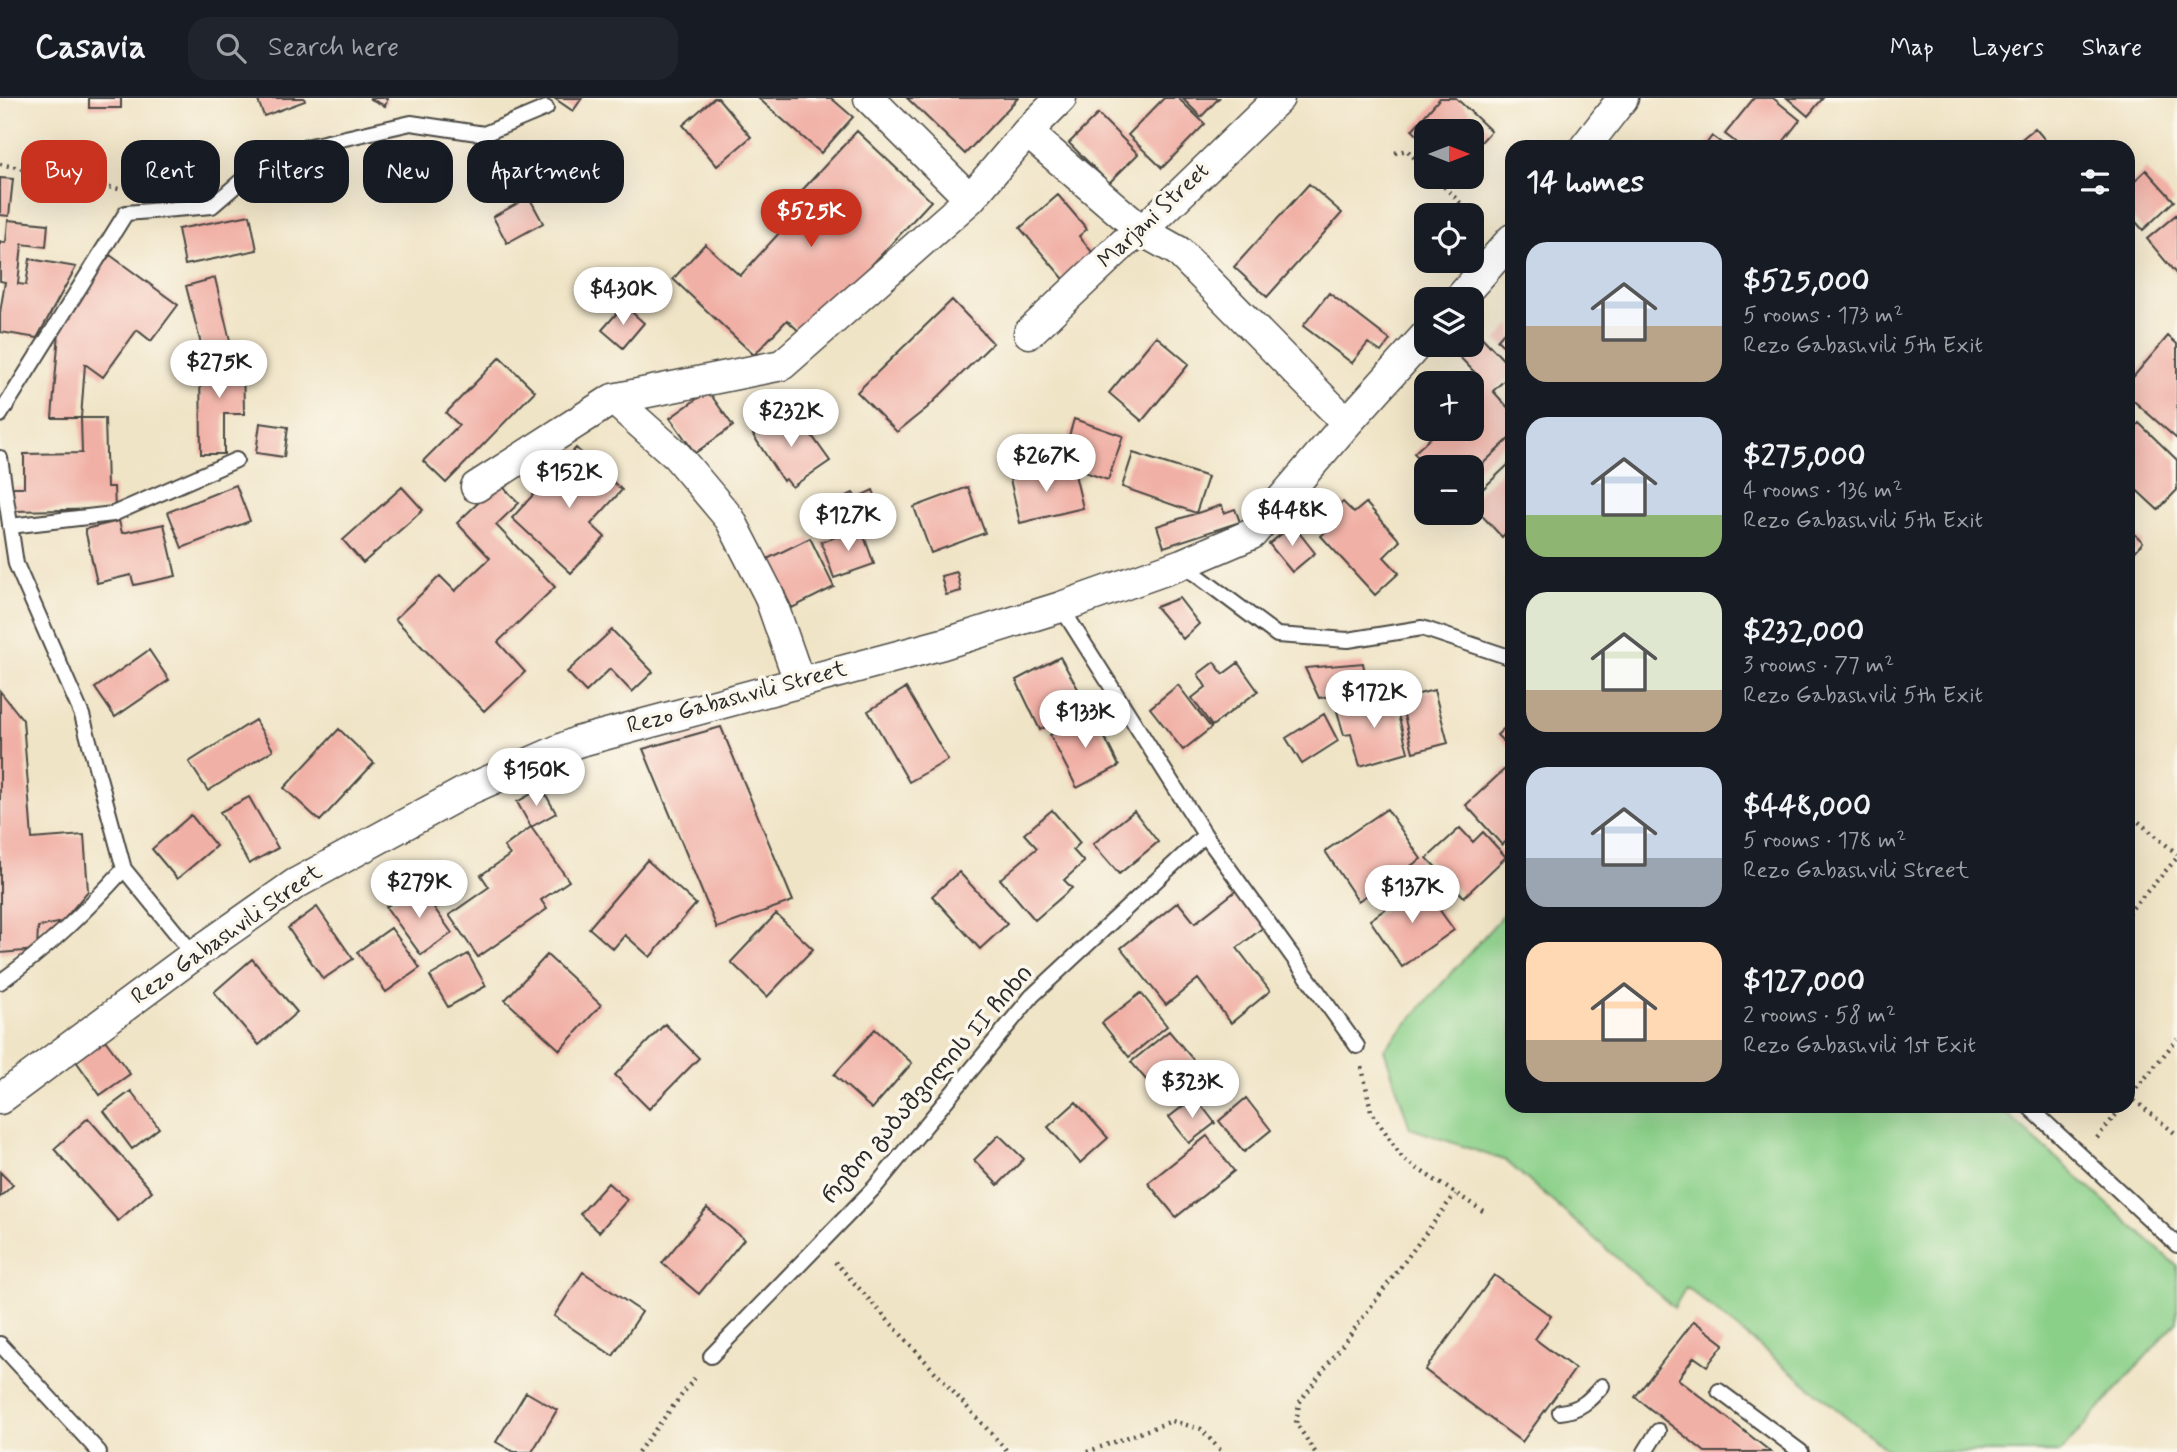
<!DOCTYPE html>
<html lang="en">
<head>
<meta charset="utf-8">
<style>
  :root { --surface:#171b24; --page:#20242c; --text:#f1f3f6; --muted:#9ea1a6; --line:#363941; --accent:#c8321e }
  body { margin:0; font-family:Mynerve,"Noto Sans Georgian",sans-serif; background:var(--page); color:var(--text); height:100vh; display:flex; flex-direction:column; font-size:26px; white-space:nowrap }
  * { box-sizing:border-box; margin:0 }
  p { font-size:23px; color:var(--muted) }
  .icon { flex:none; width:38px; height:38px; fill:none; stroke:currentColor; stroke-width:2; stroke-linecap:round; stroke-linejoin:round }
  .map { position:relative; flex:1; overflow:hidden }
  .drawer { position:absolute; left:1505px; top:42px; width:630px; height:973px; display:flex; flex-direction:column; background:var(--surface); border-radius:21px; box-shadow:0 7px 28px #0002 }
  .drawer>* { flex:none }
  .hud { position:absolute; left:21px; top:42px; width:665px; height:63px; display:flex; gap:14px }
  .needle { width:46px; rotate:90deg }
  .controls { position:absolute; left:1414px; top:21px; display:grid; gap:14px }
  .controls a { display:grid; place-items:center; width:70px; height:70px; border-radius:14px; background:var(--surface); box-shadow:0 7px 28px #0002; font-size:35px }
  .price { position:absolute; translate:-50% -60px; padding:0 16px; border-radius:24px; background:#fff; color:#222; font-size:23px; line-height:46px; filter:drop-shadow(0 2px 4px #0008) }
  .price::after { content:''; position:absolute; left:50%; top:42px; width:21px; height:16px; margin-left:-10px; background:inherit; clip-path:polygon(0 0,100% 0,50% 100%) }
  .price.current { background:var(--accent); color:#fff }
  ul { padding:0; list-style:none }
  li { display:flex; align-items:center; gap:21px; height:175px; padding:0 21px }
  li span { display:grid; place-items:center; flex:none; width:196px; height:140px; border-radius:21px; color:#555 }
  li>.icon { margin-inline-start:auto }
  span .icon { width:84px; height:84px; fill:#fffc; stroke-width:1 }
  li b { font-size:30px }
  h2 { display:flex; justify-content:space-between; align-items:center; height:84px; padding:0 21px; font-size:30px }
  .pill { padding:0 24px; border-radius:21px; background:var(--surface); box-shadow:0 7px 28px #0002; font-size:24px; line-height:63px }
  .pill.current { background:var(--accent); color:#fff }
  header { display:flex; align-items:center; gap:42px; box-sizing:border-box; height:98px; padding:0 35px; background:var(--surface); border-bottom:2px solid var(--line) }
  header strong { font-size:33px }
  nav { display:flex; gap:38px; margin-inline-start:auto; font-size:24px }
  .search { width:490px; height:63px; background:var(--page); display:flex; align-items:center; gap:18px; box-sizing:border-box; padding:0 24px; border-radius:21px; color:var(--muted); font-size:26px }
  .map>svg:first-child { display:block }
  .green { fill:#8bd089; stroke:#5b7e5a; stroke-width:2 }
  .building { fill:#f1b0a6 }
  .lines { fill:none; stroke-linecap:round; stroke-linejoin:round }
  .service-casing { stroke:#494742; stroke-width:18 }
  .minor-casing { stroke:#494742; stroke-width:33 }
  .path { stroke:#494742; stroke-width:4.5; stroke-dasharray:2 5; stroke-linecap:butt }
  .service { stroke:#fff; stroke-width:14 }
  .minor { stroke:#fff; stroke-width:30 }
  .labels { text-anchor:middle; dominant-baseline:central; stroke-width:7; stroke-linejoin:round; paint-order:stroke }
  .street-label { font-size:23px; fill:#2b2b2b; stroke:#fbf7ec }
</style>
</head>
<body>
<header>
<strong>Casavia</strong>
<div class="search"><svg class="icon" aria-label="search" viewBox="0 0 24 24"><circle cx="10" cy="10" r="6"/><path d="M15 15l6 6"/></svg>Search here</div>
<nav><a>Map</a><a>Layers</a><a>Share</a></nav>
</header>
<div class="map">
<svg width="2177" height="1354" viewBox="0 0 2177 1354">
  <rect width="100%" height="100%" fill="#fbf7ec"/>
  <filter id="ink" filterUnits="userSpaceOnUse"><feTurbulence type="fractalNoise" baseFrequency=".0143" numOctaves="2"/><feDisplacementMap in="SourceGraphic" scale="14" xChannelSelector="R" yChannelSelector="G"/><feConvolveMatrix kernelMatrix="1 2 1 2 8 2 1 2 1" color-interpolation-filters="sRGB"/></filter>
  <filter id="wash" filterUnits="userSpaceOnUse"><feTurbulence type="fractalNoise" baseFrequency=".00686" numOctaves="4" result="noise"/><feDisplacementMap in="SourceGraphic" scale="28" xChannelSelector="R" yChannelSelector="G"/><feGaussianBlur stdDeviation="1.57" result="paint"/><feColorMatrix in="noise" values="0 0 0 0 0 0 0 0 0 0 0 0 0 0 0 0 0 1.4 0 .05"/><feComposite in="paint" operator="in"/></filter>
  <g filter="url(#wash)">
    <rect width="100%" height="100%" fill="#f0e4c6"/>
    <!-- green -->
    <path class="green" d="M1512 807V1008H1998L2177 1168V1223L2061 1354H1890L1686 1189 1674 1210 1506 1063 1410 1030 1384 951Z"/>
    <g id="blocks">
      <!-- building -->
      <path class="building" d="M89 0H121V10H89Z
        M257 0H304L305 3 264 18Z
        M369 0H388L385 8Z
        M554 0H582L573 13Z
        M714 0H718L751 39 717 68 683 27Z
        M758 0H831L853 19 821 55Z
        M907 0H1018L965 56Z
        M1164 0H1178L1205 26 1162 70 1128 37Z
        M1182 0H1219L1201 19Z
        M1440 0H1456L1491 33 1472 54V33H1426V45L1412 32Z
        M1754 0H1773L1800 22 1779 49H1742L1725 36Z
        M1787 0H1823L1808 18Z
        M1098 16 1138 56 1109 85 1069 45Z
        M2035 30 2051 49H2012Z
        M857 33 931 103 805 239 787 222 754 257 673 181 705 146 740 178 791 122 782 114Z
        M1712 38 1727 49H1704Z
        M2146 72 2174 103 2143 132 2128 115V89Z
        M0 80 13 81 9 118 0 117Z
        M1309 86 1342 115 1267 199 1234 169Z
        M1058 97 1087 131 1079 138 1096 159 1069 187 1020 130Z
        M529 99 543 125 507 145 493 119Z
        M2177 116V177L2147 141Z
        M250 117 257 152 185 167 178 131Z
        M8 122 48 126 46 149 22 146 18 186 26 187 30 161 76 169 37 240 0 234V215L5 184 0 183V144L6 145Z
        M110 157 178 207 151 243 137 232 103 279 85 266 81 320H105L107 389H114L115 411 13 413 12 389H24V356L82 355 81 320H52L59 234 55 232Z
        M215 180 231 247 203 254 186 188Z
        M1329 195 1390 242 1381 254 1368 245 1352 265 1303 228Z
        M952 202 993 245 927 310 897 334 857 294Z
        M624 207 644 225 623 250 602 232Z
        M1512 225V256L1497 242Z
        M1477 234 1512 271V275L1493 293 1512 314V338L1472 376V369H1427L1414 355 1440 331H1472V292L1482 282 1455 254 1464 247H1472V239Z
        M1156 238 1189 266 1142 323 1109 295Z
        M2168 238 2177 246V341L2128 298V285Z
        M500 259 535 293 446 385 423 363 459 327 446 315Z
        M243 261 244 316H224V356H201L200 262Z
        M708 293 733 328 695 355 670 320Z
        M788 314 796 324 800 321 830 363 792 389 786 381 783 383 753 337Z
        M1074 321 1123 338 1108 382 1061 366Z
        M260 325 288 329 284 359 256 355Z
        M2139 325 2177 362V392L2158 412 2128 384V337Z
        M576 350 622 392 591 426 605 439 571 475 512 420Z
        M1133 355 1208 379 1196 415 1122 389Z
        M1512 363V428L1502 439 1472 407V401Z
        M1064 369 1074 372 1083 410 1020 425 1010 381Z
        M499 385 519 405 496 427 555 489 498 544 525 574 484 613 395 521 440 478 455 493 490 460 457 425Z
        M236 387 250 423 182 450 168 414Z
        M402 389 423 412 363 465 343 442Z
        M968 389 985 435 931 455 914 409Z
        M873 392 882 415 850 428 838 402 853 395 856 400Z
        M1343 404 1354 415 1366 405 1400 443 1384 459 1399 475 1375 497 1321 438 1335 425 1328 417Z
        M1222 407 1224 415 1235 411 1240 424 1164 449 1157 428Z
        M119 423 122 435 164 426 176 478 134 487 131 477 97 485 85 431Z
        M1293 427 1315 455 1292 474 1269 446Z
        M861 430 874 466 834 480 821 444Z
        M2128 430 2143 444 2128 462Z
        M810 440 834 489 792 510 767 461Z
        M957 474 961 493 946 497 941 478Z
        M1179 500 1199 526 1183 541 1156 509Z
        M612 532 653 574 632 594 610 571 586 594 567 574Z
        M149 552 169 582 115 619 95 590Z
        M1060 559 1086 605 1040 632 1016 582Z
        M1214 564 1223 576 1238 565 1258 593 1212 628 1192 600 1206 589 1198 576Z
        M1363 565 1368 590 1319 600 1305 570Z
        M1178 587 1211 630 1183 652 1150 610Z
        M906 590 948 662 909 684 868 613Z
        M1434 592 1448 645 1413 654 1400 601Z
        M0 593 23 622 32 741 84 737 88 793 62 824 38 829 37 852 0 855Z
        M1393 598 1408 654 1360 668 1351 636 1344 637 1337 613Z
        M1092 614 1119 668 1077 690 1050 637Z
        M1324 616 1338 643 1302 666 1286 640Z
        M255 622 273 652 208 693 189 664Z
        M1512 623V652L1497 637Z
        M721 629 793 803 717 830 643 651Z
        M339 631 374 665 320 723 284 690Z
        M1507 669 1512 675V738L1502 747 1466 707Z
        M542 690 556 715 531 729 517 704Z
        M249 699 278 750 249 766 220 714Z
        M1387 711 1421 761 1358 803 1325 753Z
        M1052 712 1080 745 1073 752 1084 764 1064 782 1072 790 1035 822 1000 781 1037 750 1024 736Z
        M1134 713 1158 744 1119 776 1093 746Z
        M191 717 216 748 177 781 152 751Z
        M531 729 569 783 541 802 547 811 478 859 449 817 489 789 481 777 510 757 504 749Z
        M1460 730 1473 744 1483 734 1506 759 1464 799 1427 760Z
        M647 762 696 806 650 859 625 837 613 851 589 830Z
        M959 774 1007 826 980 851 932 798Z
        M417 786 452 835 421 857 386 809Z
        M1421 786 1454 832 1402 869 1370 822Z
        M1237 792 1265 828 1237 850 1270 893 1231 925 1198 881 1166 907 1121 850 1178 804 1195 825Z
        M317 809 353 861 323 881 288 830Z
        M776 816 813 851 767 899 731 864Z
        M391 830 420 870 386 894 357 854Z
        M468 856 486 888 448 909 430 878Z
        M547 857 601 907 560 952 505 902Z
        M252 861 297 914 259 947 214 894Z
        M1141 895 1167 928 1129 959 1102 925Z
        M665 926 699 960 649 1011 615 977Z
        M875 931 912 965 872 1011 834 977Z
        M1169 933 1196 965 1158 996 1131 964Z
        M105 942 130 976 100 997 76 963Z
        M131 993 159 1030 132 1051 104 1013Z
        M1195 999 1215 1025 1189 1045 1169 1019Z
        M1246 1000 1271 1032 1244 1054 1219 1023Z
        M1076 1004 1108 1040 1080 1065 1048 1029Z
        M88 1020 152 1093 118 1123 54 1051Z
        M999 1037 1024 1061 998 1087 974 1062Z
        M1207 1038 1234 1073 1176 1119 1148 1085Z
        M0 1074 13 1087 0 1099Z
        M608 1085 627 1102 599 1134 580 1116Z
        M707 1110 744 1141 699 1196 662 1165Z
        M583 1174 642 1214 613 1258 554 1218Z
        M1494 1177 1551 1218 1535 1241 1575 1271 1522 1344 1425 1272Z
        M1694 1223 1724 1246 1707 1268 1694 1259 1678 1281 1771 1354H1705L1635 1299Z
        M526 1294 557 1312 532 1354H514L496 1344Z"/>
    </g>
  </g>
  <g filter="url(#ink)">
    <use href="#blocks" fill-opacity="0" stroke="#494742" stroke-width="2"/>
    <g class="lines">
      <!-- service casing -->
      <g class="service-casing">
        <path id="service" d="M0 317 126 115 212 108 271 57 411 25 484 36 546 10
          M0 360 16 466 82 617 124 771 194 857
          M10 428 113 416 236 362
          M1182 466 1277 537 1348 542 1422 530 1512 560
          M1061 509 1205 737 1357 948
          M0 884C48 850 84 815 124 771
          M2028 1008 2177 1147
          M0 1246 99 1354
          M711 1258 875 1089 1032 898 1205 737
          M1719 1293 1801 1354
          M1560 1314C1580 1312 1589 1303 1602 1288
          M1645 1354 1658 1333"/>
      </g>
      <!-- minor casing -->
      <g class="minor-casing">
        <path id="minor" d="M869 0 970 101
          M1027 34 1142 133 1178 153 1347 325
          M1585 49 1623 0
          M1459 201 1512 141
          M1029 235 1124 145 1142 133 1279 0
          M613 301 677 358 730 421 769 497 799 583
          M476 389 613 301 782 267 970 101 1027 34 1061 0
          M0 1001 194 857 295 786 468 692 577 644 943 546 1061 509 1182 466 1252 436 1347 325 1426 237"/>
      </g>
      <!-- path -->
      <path class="path" d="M1395 55 1407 52 1426 72
        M0 66 119 91
        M1434 79 1483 127
        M2128 715 2177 756
        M2128 815 2177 760
        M1362 969 1371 1013 1404 1062 1483 1113
        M2129 998 2177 1037
        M2128 1001 2177 941
        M2097 1040 2123 1008
        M835 1164 1008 1354
        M638 1354 697 1277
        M1087 1354 1172 1323 1201 1331 1222 1354
        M1315 1354 1296 1325 1299 1305 1455 1096"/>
      <!-- service -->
      <use href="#service" class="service"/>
      <!-- minor -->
      <use href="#minor" class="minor"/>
    </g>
  </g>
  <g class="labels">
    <!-- street labels -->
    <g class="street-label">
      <text transform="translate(1154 118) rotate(-43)">Marjani Street</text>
      <text transform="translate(737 600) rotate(-15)">Rezo Gabashvili Street</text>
      <text transform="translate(227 837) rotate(-35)">Rezo Gabashvili Street</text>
      <text transform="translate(928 987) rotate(-49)">რეზო გაბაშვილის II ჩიხი</text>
    </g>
  </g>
</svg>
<div class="controls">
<a><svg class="needle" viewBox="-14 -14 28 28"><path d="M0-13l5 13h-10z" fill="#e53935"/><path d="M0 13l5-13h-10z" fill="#9ea1a6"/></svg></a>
<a><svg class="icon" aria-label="locate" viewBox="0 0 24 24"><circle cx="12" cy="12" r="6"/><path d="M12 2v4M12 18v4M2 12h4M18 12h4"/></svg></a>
<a><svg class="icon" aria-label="layers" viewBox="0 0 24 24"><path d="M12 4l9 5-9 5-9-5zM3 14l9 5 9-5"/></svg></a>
<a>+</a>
<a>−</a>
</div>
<b class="price current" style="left:811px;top:151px">$525K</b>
<b class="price" style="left:623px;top:229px">$430K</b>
<b class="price" style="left:219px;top:302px">$275K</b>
<b class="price" style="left:791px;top:351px">$232K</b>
<b class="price" style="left:1046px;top:396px">$267K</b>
<b class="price" style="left:569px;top:412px">$152K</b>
<b class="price" style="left:1292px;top:450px">$448K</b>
<b class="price" style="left:848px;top:455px">$127K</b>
<b class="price" style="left:1374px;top:632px">$172K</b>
<b class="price" style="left:1085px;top:652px">$133K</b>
<b class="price" style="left:536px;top:710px">$150K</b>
<b class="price" style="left:419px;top:822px">$279K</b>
<b class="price" style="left:1412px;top:827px">$137K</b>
<b class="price" style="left:1192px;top:1022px">$323K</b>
<div class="hud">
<a class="pill current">Buy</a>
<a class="pill">Rent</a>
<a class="pill">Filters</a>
<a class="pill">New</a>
<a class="pill">Apartment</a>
</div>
<section class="drawer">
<h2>14 homes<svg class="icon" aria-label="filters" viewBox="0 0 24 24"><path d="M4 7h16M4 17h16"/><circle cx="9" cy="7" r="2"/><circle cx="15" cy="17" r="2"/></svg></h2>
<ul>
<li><span style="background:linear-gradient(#c9d6e8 60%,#b9a48a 0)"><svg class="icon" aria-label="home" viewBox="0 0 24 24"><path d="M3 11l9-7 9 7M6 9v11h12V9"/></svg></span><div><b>$525,000</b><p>5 rooms · 173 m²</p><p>Rezo Gabashvili 5th Exit</p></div></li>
<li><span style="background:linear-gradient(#c9d6e8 70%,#8fb573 0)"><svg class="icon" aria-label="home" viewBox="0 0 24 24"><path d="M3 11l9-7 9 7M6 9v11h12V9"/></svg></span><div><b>$275,000</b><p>4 rooms · 136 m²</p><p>Rezo Gabashvili 5th Exit</p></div></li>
<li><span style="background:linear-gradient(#dfe7d0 70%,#b9a48a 0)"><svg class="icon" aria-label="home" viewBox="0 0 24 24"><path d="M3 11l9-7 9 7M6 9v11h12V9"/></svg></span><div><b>$232,000</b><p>3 rooms · 77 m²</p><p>Rezo Gabashvili 5th Exit</p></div></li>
<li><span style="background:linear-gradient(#c9d6e8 65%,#9aa5b1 0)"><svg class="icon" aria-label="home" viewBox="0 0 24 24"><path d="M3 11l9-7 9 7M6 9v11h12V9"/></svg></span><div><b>$448,000</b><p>5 rooms · 178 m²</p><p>Rezo Gabashvili Street</p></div></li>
<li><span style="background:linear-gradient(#ffd9b3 70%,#b9a48a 0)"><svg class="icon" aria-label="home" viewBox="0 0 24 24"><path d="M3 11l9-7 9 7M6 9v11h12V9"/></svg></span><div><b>$127,000</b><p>2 rooms · 58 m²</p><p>Rezo Gabashvili 1st Exit</p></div></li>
</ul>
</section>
</div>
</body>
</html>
